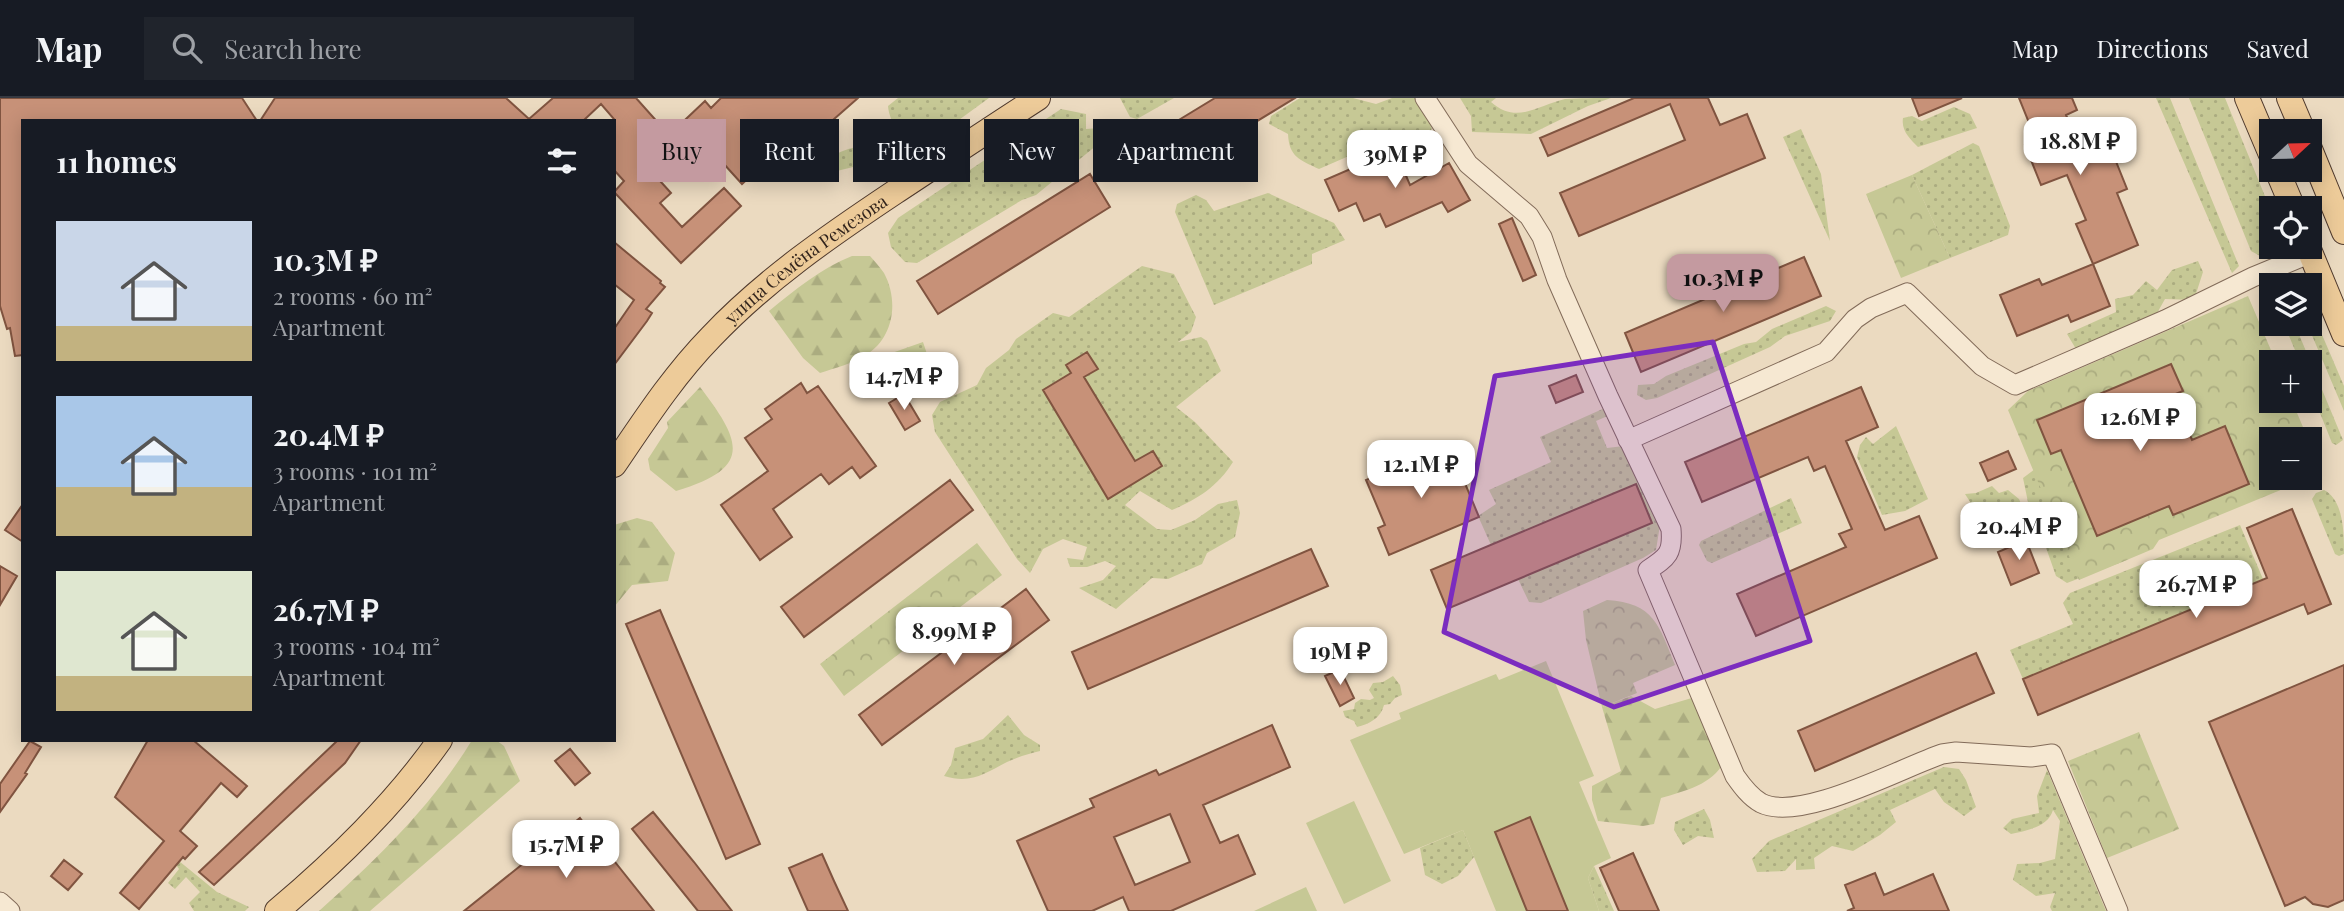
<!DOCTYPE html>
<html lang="en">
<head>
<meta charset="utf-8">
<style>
  :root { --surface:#171b24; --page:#20242c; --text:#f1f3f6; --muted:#9ea1a6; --line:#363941; --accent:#c49aa0 }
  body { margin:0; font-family:"Playfair Display",serif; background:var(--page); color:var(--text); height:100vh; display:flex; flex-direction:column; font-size:26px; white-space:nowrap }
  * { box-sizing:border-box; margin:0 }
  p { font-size:23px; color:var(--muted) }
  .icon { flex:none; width:38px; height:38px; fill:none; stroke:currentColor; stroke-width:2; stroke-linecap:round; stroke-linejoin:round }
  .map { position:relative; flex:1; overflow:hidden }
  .drawer { position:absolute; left:21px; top:21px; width:595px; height:623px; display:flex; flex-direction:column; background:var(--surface); border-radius:0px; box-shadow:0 4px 18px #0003 }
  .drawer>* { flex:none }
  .banner { position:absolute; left:637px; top:21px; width:665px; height:63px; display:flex; gap:14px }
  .needle { width:46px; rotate:68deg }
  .controls { position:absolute; left:2259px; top:21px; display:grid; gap:14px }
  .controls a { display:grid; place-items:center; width:63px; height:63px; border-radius:0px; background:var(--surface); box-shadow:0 4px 18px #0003; font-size:35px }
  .price { position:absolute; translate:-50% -60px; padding:0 16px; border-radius:14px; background:#fff; color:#222; font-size:23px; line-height:46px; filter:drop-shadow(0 2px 4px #0008) }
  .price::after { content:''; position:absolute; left:50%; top:42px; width:21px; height:16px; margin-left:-10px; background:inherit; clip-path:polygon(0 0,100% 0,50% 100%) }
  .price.selected { background:var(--accent); color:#111 }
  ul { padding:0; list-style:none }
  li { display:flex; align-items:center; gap:21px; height:175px; padding:0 35px }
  li span { display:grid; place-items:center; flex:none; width:196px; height:140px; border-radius:0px; color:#555 }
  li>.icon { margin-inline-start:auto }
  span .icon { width:84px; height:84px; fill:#fffc; stroke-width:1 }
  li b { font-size:30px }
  h2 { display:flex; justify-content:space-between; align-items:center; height:84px; padding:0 35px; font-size:30px }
  .tag { padding:0 24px; border-radius:0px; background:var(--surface); box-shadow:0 4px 18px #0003; font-size:24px; line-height:63px }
  .tag.selected { background:var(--accent); color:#111 }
  header { display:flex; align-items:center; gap:42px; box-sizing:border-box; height:98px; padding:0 35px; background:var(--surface); border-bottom:2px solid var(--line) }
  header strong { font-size:33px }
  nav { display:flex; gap:38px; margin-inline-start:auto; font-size:24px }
  .search { width:490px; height:63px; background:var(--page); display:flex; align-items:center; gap:18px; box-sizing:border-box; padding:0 24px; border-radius:0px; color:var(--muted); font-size:26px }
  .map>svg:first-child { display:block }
  .grass { fill:url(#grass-dots); fill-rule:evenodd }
  .forest { fill:url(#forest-firs) }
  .park { fill:url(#park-crowns) }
  .pitch { fill:#c6c895 }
  .building { fill:#c79178; stroke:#805440; stroke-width:2; fill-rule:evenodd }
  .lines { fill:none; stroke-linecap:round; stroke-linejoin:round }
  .minor-casing { stroke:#826b59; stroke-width:21 }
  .major-casing { stroke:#503a2d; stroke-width:26 }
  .minor { stroke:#f6e8d2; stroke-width:19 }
  .major { stroke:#edcb99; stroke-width:24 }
  .marked { fill:#7b2cbf; fill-opacity:0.2; stroke:#7b2cbf; stroke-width:5; stroke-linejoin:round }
  .labels { text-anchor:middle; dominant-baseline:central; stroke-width:5; stroke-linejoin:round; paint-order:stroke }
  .street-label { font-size:18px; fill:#33251d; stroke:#f3e5cf }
</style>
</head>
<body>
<header>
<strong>Map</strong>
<div class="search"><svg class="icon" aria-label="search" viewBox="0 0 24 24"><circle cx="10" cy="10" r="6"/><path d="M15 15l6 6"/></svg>Search here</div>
<nav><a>Map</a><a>Directions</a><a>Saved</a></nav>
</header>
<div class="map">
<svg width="2344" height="813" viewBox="0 0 2344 813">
  <defs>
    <pattern id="grass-dots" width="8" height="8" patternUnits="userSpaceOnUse" patternTransform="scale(1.75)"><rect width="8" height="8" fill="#c6c895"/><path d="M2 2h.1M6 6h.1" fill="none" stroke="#abac80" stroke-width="1.8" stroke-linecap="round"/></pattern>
    <pattern id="forest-firs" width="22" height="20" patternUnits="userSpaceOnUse" patternTransform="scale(1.75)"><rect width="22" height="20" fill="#c6c895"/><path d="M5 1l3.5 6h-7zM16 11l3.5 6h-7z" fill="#abac80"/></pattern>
    <pattern id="park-crowns" width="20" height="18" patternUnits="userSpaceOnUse" patternTransform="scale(1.75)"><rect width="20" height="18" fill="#c6c895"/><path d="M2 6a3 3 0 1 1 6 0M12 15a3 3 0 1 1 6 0" fill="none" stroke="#abac80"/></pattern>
  </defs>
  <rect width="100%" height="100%" fill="#ebdac0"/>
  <!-- grass -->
  <path class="grass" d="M898 0H989L919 51C904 45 889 24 888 8Z
    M1120 0H1174L1137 21 1130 19Z
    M1300 0H1353L1376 6 1392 0H1417L1432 26 1431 35 1421 39 1410 33 1400 36 1393 44 1372 43 1365 51 1319 71C1300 62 1289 59 1288 36L1269 26 1271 18Z
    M1460 0H1496L1491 4C1517 27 1538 7 1565 1 1579 0 1597 0 1611 0L1588 8 1531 36 1472 34 1471 18Z
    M2156 0H2170L2239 168 2232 175Z
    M2189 0H2225L2271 113 2272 149H2278L2268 159H2262L2251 153Z
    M1954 9 1970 16 1977 30 1918 49C1910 41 1901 33 1903 20L1912 18 1922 23Z
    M1061 11 1086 16V31L1100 30 1097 47 1036 97 1022 102 917 165 905 164 891 149 888 135 898 120Z
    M872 27 884 36 893 51 882 66 868 74 857 68 829 75 821 71 824 60C837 57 845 50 858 49L864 40 863 32Z
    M1801 31 1821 76 1830 143 1783 39Z
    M1973 45 1979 48 2010 128 2008 137 1950 160 1912 77Z
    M1268 95 1334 125 1345 142 1312 156V166L1214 207 1175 114 1177 106 1196 97 1206 102 1214 113Z
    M2198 163 2203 174 2194 202 2165 201 2156 217 2076 251 2067 236 2116 214 2115 201 2133 197 2146 183 2157 192 2172 172Z
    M1142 168 1174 176 1196 219 1191 234 1178 244 1201 239 1207 243 1221 273 1176 309 1195 324 1233 364C1218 388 1198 401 1172 412L1140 393 1125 407 1157 431 1171 432 1195 422 1218 406 1237 402 1240 415 1235 439 1207 455 1202 466 1168 481 1152 480 1116 511 1079 490 1103 482 1116 468 1105 463 1087 469H1070L1067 460 1083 462 1087 449 1063 441 1043 451 1030 475 1017 461 935 334 932 317 940 304 977 287 986 270 1009 252 1016 241 1053 215 1069 219ZM1088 254 1097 271 1084 279 1135 363 1153 353 1162 368 1108 401 1043 292 1071 275 1066 267Z
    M2287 176 2299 179 2303 187H2272L2271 203 2267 192 2271 183Z
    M1826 208 1836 213 1830 223 1785 238 1770 249 1657 300 1646 302 1637 297 1638 287 1654 286 1666 278 1744 246 1756 244 1772 231Z
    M2317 225 2344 288V313L2311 235 2310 230Z
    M2298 234 2343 342 2336 347 2332 345 2310 290V264H2300L2289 238Z
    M923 244 927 256C914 267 900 269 885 276L883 266 889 256Z
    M926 268H936V282L920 294 907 289 909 280 921 274Z
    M1607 309 1610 317 1596 323 1607 350 1624 348 1660 427 1656 452 1643 460 1541 505 1529 504 1518 481 1652 425 1636 386 1491 447 1478 418 1496 406 1489 392 1551 364 1540 339Z
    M1896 328 1928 401 1905 413 1882 417 1857 359 1860 347 1866 339 1873 346Z
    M2035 371 2066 440H2058L2069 447 2129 458 2127 462 2067 485 2056 478 2044 444 2051 438C2036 426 2019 435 2003 440L1989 426 1977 424 1974 410 1965 396 1976 395 1992 388 1999 395 2008 392 2019 401 2022 408 2029 409 2023 380Z
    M2324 392C2344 402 2344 436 2344 456L2339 458 2335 456 2312 401 2316 395Z
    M1791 400 1802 425 1712 465 1707 463 1699 447 1701 443Z
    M2240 427 2263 481 2023 581 2010 552 2073 526 2063 505 2070 495Z
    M1393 578 1400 587 1402 597 1395 600 1390 606 1384 607C1381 620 1369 626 1357 629L1354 623 1345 619 1343 613 1354 611 1355 605 1361 601 1370 602 1374 600 1369 592 1373 585 1383 584Z
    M1008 617 1024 637 1040 647V653C1029 656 1017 659 1007 664 984 676 971 686 944 678L951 667 955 650 983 641Z
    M1944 669 1959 671 1966 682 1976 709 1964 718 1944 704 1935 691 1890 712 1896 724 1880 737 1853 753 1832 748 1814 760 1815 771 1796 772V761L1785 773 1757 774 1752 761 1769 743Z
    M2047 672 2106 813H2052L2050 809 2055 795 2036 798 2013 782 2017 766 2040 765 2055 761 2060 723 2053 712C2048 729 2028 732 2011 736L2003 730 2012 721 2039 715 2037 698Z
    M1704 711 1710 722 1714 740 1698 738 1683 747 1674 732 1675 724Z
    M1463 732 1474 759 1458 778 1442 786 1425 777 1420 750Z
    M179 763 217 794 249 809 245 813H194L189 805 200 794 186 779 175 791 168 785 179 771 176 767Z
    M1594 768 1614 813H1599L1588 780Z"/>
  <!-- forest -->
  <path class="forest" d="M852 158H870C875 164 880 169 884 175 899 203 894 240 866 257 852 266 835 270 820 275L803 260 769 213C795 192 821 170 852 158Z
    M700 289C742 344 753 370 676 393L650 372 648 361 668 330 667 324Z
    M637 420 652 424 675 455 668 483 632 487 614 509V427Z
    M1631 598 1655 611 1695 599 1702 615 1706 637 1714 642 1724 663C1714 686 1685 693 1661 700L1654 726 1643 728 1598 723 1592 702V688L1621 673 1602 609Z
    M472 642H496L504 648 520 683 370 813H319C376 762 432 708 472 642Z"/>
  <!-- park -->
  <path class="park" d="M1912 77 1950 160 1901 180 1866 96Z
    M2248 198 2276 264H2272V303H2292L2308 341H2272V380H2310L2159 442 2153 451 2079 482 2008 312 2028 293Z
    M2310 346 2322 375 2310 380Z
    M977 445 1002 477 844 598 820 566Z
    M1607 502C1654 505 1659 527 1675 567L1633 585 1637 595 1602 609 1586 542 1583 513Z
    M2139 634 2179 731 2107 760 2068 663Z"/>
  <!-- pitch -->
  <path class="pitch" d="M1546 563 1594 678 1579 684 1611 760 1594 768 1588 780 1599 813H1496L1463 732 1404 756 1350 642 1401 621 1399 615 1496 576 1499 582Z
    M1354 703 1391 783 1344 806 1306 725Z
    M1306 789 1317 813H1254Z"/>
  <!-- building -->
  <path class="building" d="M0 0H242L257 23H23V257L15 258 10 230 7 231 0 208Z
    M275 0H506L529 21 553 0H636L669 37 705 3 711 10 721 0H858L817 36 808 25 742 86 704 44 661 84 671 95 660 105 682 129 724 90 741 108 681 165 614 94 624 83 614 72V21L601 6 583 23H260Z
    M1215 0H1295L1185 67 1164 31Z
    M1634 0H1708L1720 27 1747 16 1765 60 1579 138 1560 95 1685 42 1670 6 1548 58 1540 40Z
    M1912 0H1962L1919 18Z
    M2019 0H2072L2077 12 2066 17 2085 62 2111 51 2127 91 2117 95 2138 147 2093 166 2076 126 2086 122 2067 77 2041 87 2025 47 2036 42Z
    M1385 56 1388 62 1397 57 1410 87 1449 65 1470 102 1448 114 1442 104 1386 129 1380 116 1364 123 1356 105 1339 113 1325 82Z
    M1090 76 1110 109 938 216 917 183Z
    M1512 120 1536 177 1523 183 1499 126Z
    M614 144 661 183 660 185 665 189 646 211 652 215 647 223 614 267V231L634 202 614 186Z
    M1804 159 1821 198 1641 274 1625 235Z
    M2093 166 2110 208 2071 224 2068 217 2017 238 2000 197 2039 181 2042 187Z
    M1087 254 1098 271 1084 279 1135 363 1153 353 1162 368 1108 401 1043 292 1071 275 1066 267Z
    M2171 266 2183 293 2173 297 2192 342 2225 328 2249 386 2173 417 2169 408 2097 438 2061 352 2051 356 2037 322Z
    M1576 277 1583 294 1556 305 1549 288Z
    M801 285 807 295 818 288 876 368 860 380 852 369 829 386 821 376 773 411 792 439 760 462 721 407 768 373 745 340 772 321 765 311Z
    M1861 289 1878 329 1846 343 1885 432 1919 418 1937 460 1756 538 1737 496 1846 449 1839 436 1852 431 1825 368 1814 373 1808 359 1702 404 1685 364Z
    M904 296 920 323 905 332 889 305Z
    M1449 347 1479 419 1389 457 1378 430 1385 427 1366 382Z
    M2008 353 2016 371 1988 383 1980 365Z
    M950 382 973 412 804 539 781 509Z
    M1636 386 1652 425 1447 511 1431 472Z
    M23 406V444L5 432Z
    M2292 411 2331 506 2308 516 2304 506 2038 617 2023 581 2267 480 2247 430Z
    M2026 442 2039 475 2011 487 1998 454Z
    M1311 451 1328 488 1088 591 1072 554Z
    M0 468 17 478 0 507Z
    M1026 491 1049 522 882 647 859 617Z
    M660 512 760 746 726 761 626 526Z
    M1976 555 1994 595 1815 673 1798 633Z
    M2344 567V802L2328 809 2313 806 2305 799 2285 808 2209 624Z
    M1340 571 1354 600 1340 608 1325 578Z
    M1272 627 1290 669 1203 707 1220 745 1238 737 1255 776 1171 813H1129L1123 799 1092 813H1048L1017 743 1094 709 1090 701 1156 672 1159 677ZM1170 716 1190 764 1135 787 1114 739Z
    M148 642H193L247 688 237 699 221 685 180 733 197 748 185 761 183 759 139 811 120 795 164 743 115 699Z
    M338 642H361L345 665 214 787 199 774Z
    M30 643 41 649 25 675 27 676 0 714V686Z
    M570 651 590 675 575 687 555 663Z
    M653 714 694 764 732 813H698L632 731Z
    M1530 719 1568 813H1527L1495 734Z
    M580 720 654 813H464Z
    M1633 755 1659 813H1619L1600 770Z
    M822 756 834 783 848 813H808L789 770Z
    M64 762 82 776 68 792 51 778Z
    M1875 775 1884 797 1933 776 1949 813H1847L1854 810 1845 787Z"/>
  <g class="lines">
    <!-- minor casing -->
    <g class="minor-casing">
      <path id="minor" d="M1425 0 1468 66 1529 118 1542 139 1557 182 1608 298 1671 431C1673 455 1668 459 1648 472L1735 678C1742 688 1750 699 1761 705 1800 725 1901 670 1942 656L1956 654 2031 659 2052 656 2118 813
        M1628 342 1826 254 1855 221 1871 210 1907 195 1982 268 2015 287 2165 222 2253 179 2311 155
        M0 804 10 813"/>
    </g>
    <!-- major casing -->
    <g class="major-casing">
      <g id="major">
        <path d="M2247 0 2272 59"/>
        <path d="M2289 0 2303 33"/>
        <path d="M2310 51 2344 134"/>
        <path d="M2277 72 2293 110"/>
        <path d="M2308 149 2344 236"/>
        <path id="s1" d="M614 367C644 323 673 278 711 239 765 182 829 138 895 94 942 63 990 31 1038 0"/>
        <path d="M277 813C337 762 394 707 440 642"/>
      </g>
    </g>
    <!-- minor -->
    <use href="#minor" class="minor"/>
    <!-- major -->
    <use href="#major" class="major"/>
  </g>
  <!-- marked area -->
  <path class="marked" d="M1713 244 1810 543 1614 609 1444 534 1495 278Z"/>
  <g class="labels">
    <!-- street labels -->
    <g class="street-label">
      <text stroke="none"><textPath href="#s1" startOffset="284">улица Семёна Ремезова</textPath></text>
    </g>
  </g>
</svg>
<div class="controls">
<a><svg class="needle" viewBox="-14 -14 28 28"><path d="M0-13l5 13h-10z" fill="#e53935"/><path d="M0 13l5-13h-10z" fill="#9ea1a6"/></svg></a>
<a><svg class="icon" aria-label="locate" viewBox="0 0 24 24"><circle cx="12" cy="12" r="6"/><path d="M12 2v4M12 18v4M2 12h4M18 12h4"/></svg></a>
<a><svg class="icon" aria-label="layers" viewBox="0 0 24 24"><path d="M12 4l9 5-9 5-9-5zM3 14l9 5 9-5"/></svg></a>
<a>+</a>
<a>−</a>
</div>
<b class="price" style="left:2080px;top:79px">18.8M ₽</b>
<b class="price" style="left:1395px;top:92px">39M ₽</b>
<b class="price selected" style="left:1723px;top:216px">10.3M ₽</b>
<b class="price" style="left:904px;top:314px">14.7M ₽</b>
<b class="price" style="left:2140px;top:355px">12.6M ₽</b>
<b class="price" style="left:1421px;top:402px">12.1M ₽</b>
<b class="price" style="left:2019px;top:464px">20.4M ₽</b>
<b class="price" style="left:2196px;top:522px">26.7M ₽</b>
<b class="price" style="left:954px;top:569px">8.99M ₽</b>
<b class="price" style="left:1340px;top:589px">19M ₽</b>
<b class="price" style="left:566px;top:782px">15.7M ₽</b>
<div class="banner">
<a class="tag selected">Buy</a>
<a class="tag">Rent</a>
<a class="tag">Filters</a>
<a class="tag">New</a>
<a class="tag">Apartment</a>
</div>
<section class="drawer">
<h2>11 homes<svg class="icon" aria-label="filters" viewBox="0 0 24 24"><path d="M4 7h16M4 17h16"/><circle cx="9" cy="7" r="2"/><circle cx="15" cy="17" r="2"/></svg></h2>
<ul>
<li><span style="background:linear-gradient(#c9d6e8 75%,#c2b280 0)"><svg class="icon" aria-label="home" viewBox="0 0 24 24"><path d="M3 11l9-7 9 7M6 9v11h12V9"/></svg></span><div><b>10.3M ₽</b><p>2 rooms · 60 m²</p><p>Apartment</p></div></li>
<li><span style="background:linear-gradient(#a9c7e8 65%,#c2b280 0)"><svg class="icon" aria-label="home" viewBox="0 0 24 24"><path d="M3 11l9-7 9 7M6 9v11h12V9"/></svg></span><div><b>20.4M ₽</b><p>3 rooms · 101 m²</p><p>Apartment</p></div></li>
<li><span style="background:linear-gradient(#dfe7d0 75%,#c2b280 0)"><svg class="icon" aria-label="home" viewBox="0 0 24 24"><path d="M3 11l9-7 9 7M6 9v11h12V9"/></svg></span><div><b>26.7M ₽</b><p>3 rooms · 104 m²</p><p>Apartment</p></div></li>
</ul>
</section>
</div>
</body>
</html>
